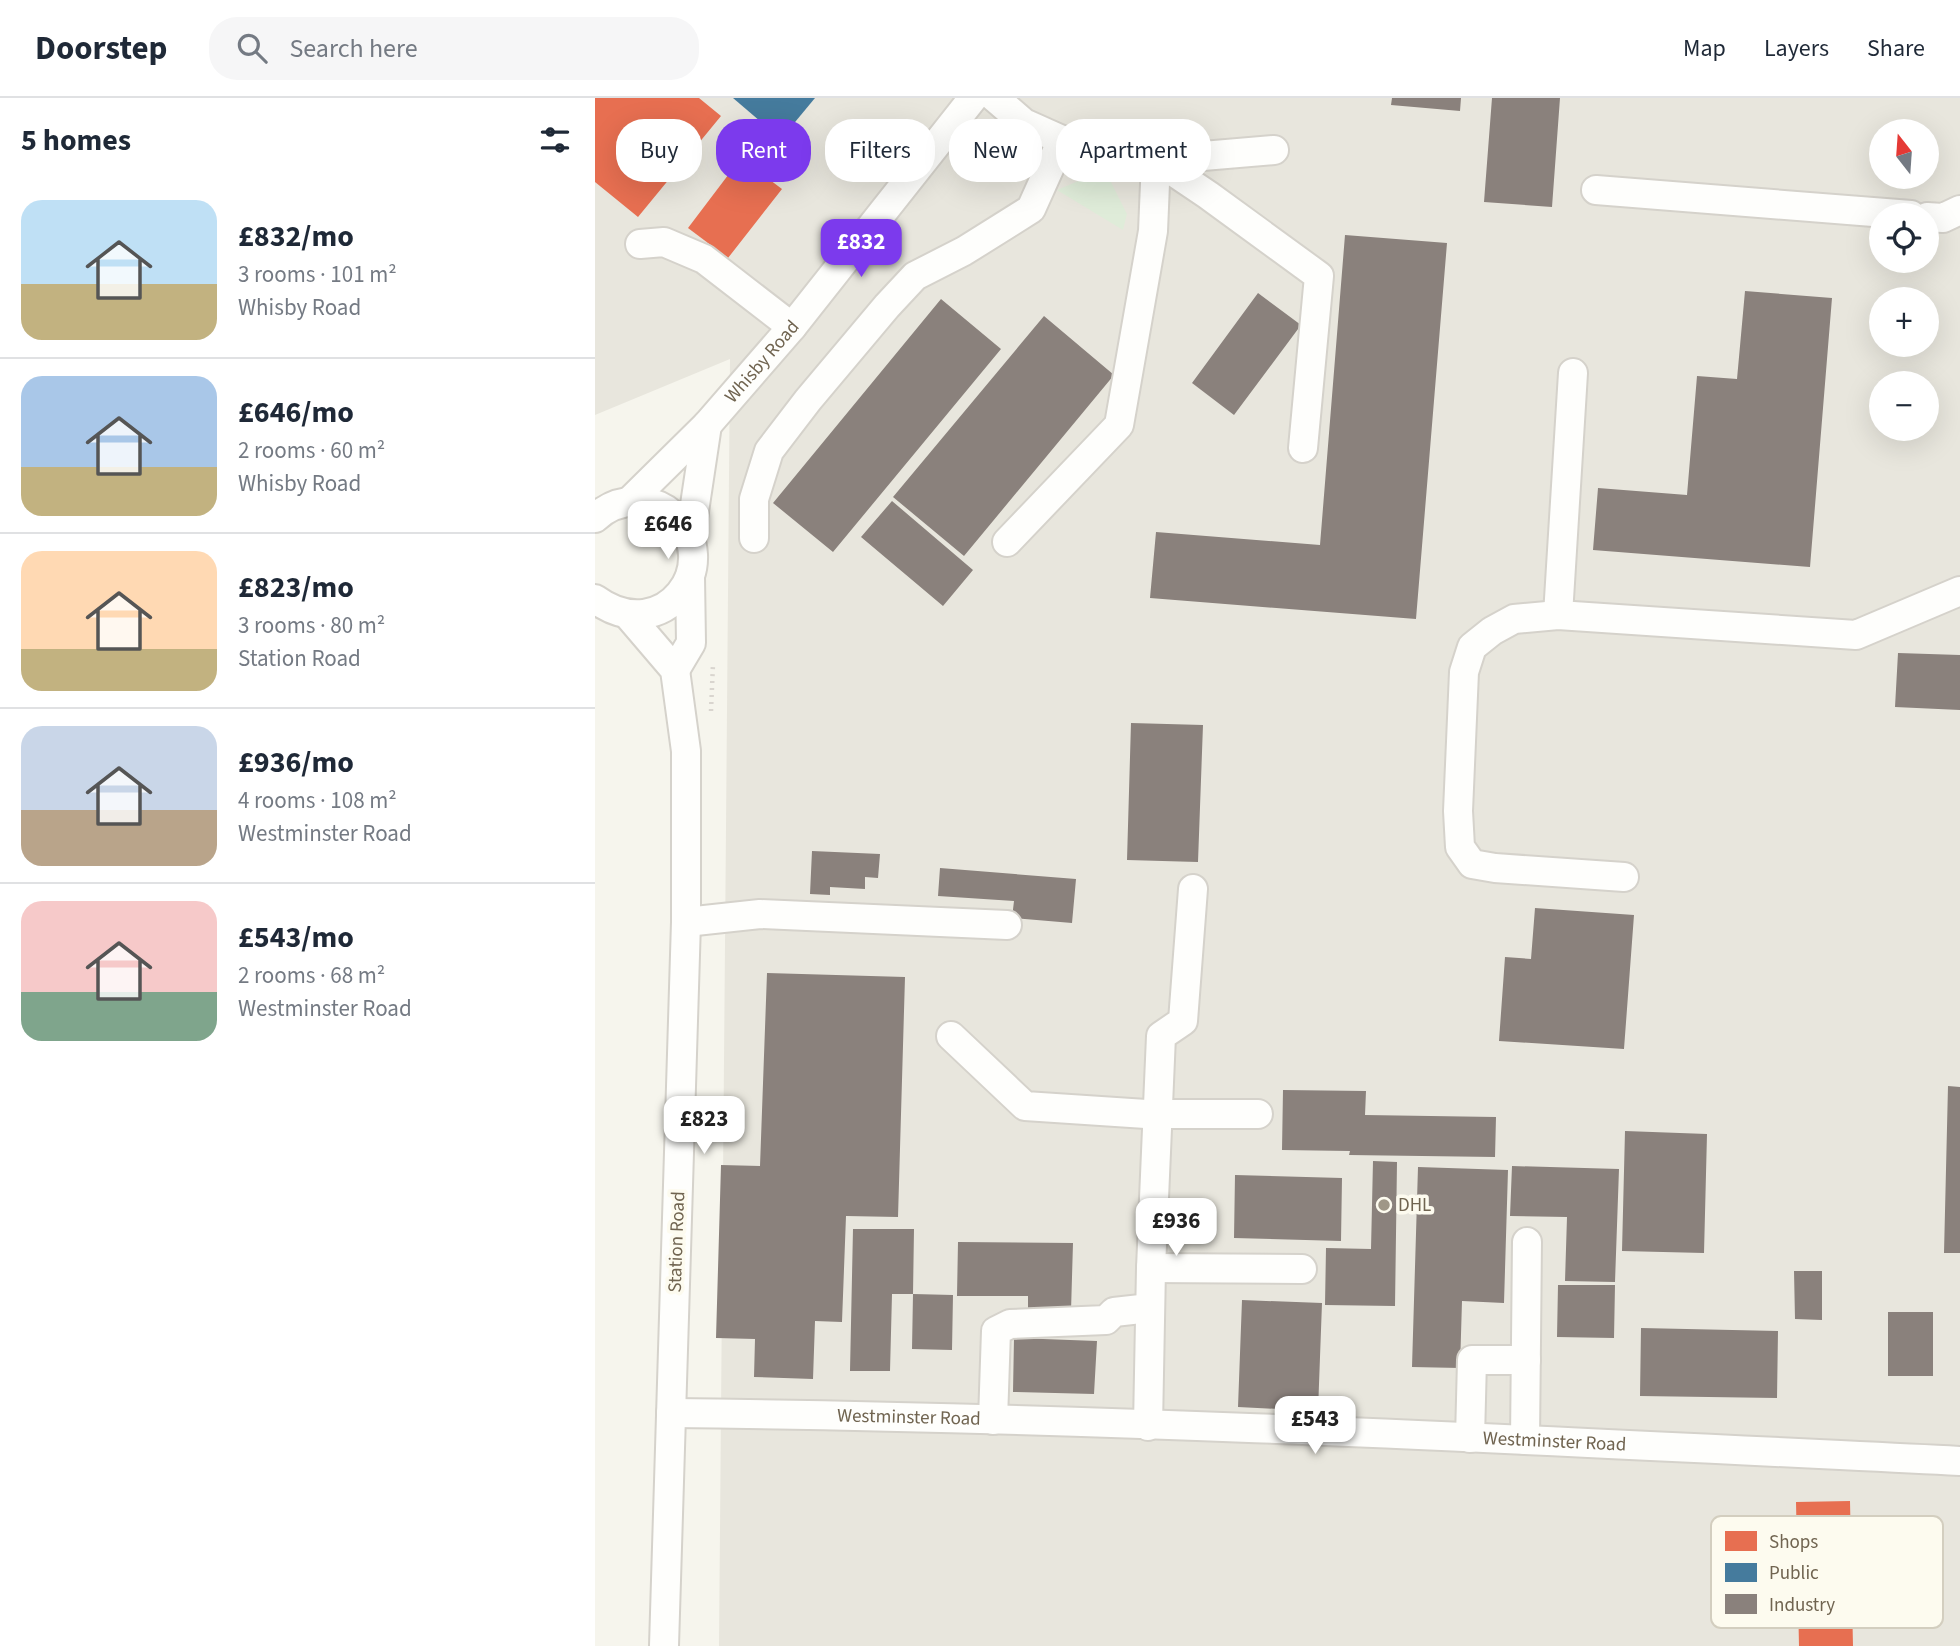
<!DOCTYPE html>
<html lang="en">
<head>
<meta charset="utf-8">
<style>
  :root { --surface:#fff; --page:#f6f6f7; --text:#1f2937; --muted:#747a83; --line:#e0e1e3; --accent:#7c3aed }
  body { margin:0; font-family:"Source Sans 3",sans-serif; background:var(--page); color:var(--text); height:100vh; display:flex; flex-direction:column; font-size:26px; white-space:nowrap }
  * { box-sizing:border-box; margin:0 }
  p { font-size:23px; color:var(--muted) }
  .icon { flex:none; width:38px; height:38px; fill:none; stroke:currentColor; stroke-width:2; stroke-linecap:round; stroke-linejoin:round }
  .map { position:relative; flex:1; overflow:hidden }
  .details { display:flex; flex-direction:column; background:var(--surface); width:595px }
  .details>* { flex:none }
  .guide { position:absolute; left:21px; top:21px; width:665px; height:63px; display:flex; gap:14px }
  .needle { width:46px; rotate:343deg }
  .buttons { position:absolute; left:1274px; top:21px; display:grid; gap:14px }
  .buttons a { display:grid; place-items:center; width:70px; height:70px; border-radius:50%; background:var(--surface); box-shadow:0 7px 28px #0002; font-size:35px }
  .price { position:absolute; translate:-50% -60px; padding:0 16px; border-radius:14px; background:#fff; color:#222; font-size:23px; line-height:46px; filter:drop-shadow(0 2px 4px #0008) }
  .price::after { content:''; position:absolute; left:50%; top:42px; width:21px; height:16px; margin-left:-10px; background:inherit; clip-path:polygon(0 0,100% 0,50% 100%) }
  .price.current { background:var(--accent); color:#fff }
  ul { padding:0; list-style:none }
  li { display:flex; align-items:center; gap:21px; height:175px; padding:0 21px }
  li+li { border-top:2px solid var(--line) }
  li span { display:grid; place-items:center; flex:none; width:196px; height:140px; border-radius:21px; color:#555 }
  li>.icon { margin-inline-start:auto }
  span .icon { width:84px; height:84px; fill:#fffc; stroke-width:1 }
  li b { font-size:30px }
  h2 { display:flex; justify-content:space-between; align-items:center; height:84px; padding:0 21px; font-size:30px }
  .tag { padding:0 24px; border-radius:28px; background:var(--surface); box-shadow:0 7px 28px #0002; font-size:24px; line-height:63px }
  .tag.current { background:var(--accent); color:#fff }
  header { display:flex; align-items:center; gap:42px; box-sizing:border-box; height:98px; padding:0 35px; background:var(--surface); border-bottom:2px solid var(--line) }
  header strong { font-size:33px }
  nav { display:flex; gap:38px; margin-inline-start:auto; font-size:24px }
  .search { width:490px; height:63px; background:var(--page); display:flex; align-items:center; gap:18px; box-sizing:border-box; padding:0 24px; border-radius:28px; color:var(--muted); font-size:26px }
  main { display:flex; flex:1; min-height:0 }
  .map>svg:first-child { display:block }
  .industrial { fill:#e8e6dd; fill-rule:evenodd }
  .green { fill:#dfecd9 }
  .shops { fill:#e76f51 }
  .public { fill:#457b9d }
  .industry { fill:#8a817c }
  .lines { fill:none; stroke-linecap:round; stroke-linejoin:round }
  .minor-casing { stroke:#d5d2cb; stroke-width:32 }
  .path { stroke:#d9d5cf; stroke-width:4.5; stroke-dasharray:2 5; stroke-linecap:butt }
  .minor { stroke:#fefefc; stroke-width:28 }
  .poi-dot { fill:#9f9787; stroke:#fdfbef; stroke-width:2.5 }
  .labels { text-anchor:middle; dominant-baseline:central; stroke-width:7; stroke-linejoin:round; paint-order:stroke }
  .street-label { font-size:19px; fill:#706450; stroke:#fdfbef }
  .poi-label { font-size:19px; fill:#706450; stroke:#fdfbef; text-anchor:start }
  .key { fill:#fdfbef; stroke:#d3cebf; stroke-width:2 }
  .key-label { font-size:19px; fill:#706450 }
</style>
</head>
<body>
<header>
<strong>Doorstep</strong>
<div class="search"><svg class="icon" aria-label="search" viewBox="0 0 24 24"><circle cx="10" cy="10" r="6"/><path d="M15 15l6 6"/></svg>Search here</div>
<nav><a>Map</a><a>Layers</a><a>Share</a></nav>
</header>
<main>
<section class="details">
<h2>5 homes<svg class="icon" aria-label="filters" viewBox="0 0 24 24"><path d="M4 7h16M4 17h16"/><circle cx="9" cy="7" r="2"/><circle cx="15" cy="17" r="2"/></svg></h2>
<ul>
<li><span style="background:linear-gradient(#bfe0f5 60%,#c2b280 0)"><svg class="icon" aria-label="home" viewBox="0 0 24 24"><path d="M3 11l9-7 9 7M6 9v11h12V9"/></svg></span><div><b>£832/mo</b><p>3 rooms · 101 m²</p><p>Whisby Road</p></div></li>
<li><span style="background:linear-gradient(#a9c7e8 65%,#c2b280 0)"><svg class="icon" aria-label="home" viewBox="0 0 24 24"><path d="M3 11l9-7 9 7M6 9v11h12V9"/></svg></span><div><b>£646/mo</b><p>2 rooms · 60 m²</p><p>Whisby Road</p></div></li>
<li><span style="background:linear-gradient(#ffd9b3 70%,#c2b280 0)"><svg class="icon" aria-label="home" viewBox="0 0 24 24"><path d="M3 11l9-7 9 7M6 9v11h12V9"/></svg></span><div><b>£823/mo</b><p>3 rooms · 80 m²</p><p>Station Road</p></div></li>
<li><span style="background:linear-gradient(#c9d6e8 60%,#b9a48a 0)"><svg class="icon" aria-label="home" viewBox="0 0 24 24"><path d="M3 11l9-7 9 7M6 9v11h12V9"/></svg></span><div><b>£936/mo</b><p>4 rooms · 108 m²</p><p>Westminster Road</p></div></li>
<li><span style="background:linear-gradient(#f6c9c9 65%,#7fa58c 0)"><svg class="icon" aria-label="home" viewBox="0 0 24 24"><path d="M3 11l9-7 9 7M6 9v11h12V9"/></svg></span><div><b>£543/mo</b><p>2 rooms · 68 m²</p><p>Westminster Road</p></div></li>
</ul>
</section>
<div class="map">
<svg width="1365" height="1548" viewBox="0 0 1365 1548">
  <rect width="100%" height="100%" fill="#f6f5ed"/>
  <!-- industrial -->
  <path class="industrial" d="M0 0H1365V1548H124L135 261 0 317ZM1286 33H1332V79H1286ZM1286 117H1332V163H1286ZM1286 201H1332V247H1286ZM1286 285H1332V331H1286Z"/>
  <!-- green -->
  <path class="green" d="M398 46C415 47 430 57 426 77L383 58Z
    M500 76 514 80 532 116 528 132 462 92Z"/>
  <!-- shops -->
  <path class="shops" d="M0 0H104L126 18 43 119 0 84Z
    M146 60 187 91 133 160 93 130Z
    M1255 1403 1258 1548H1204L1201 1404Z"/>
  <!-- public -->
  <path class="public" d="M138 0H220L186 41Z"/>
  <!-- industry -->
  <path class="industry" d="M797 0H866L865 13 796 7Z
    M897 0H965L957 109 889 104Z
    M750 137 852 145 821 521 555 500 561 434 725 447Z
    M1150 193 1237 200 1215 469 998 452 1003 390 1092 397 1102 278 1142 281Z
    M663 195 706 227 639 317 597 285Z
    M346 201 406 251 238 454 178 405Z
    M449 218 519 277 369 458 298 399Z
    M297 403 378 472 348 508 266 439Z
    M1303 555 1365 557V612L1300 609Z
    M536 625 608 627 603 764 532 762Z
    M217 753 285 756 283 780 270 779V791L235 789V797L215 796Z
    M345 770 481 781 477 825 417 820 419 803 343 798Z
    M940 810 1039 817 1029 951 904 943 910 859 936 861Z
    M172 875 310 879 303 1119 251 1118 247 1224 220 1223 218 1281 159 1279 160 1241 121 1240 126 1067 165 1068Z
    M1353 988 1365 989V1155H1349Z
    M688 992 771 993 770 1017 901 1019 900 1059 754 1057 755 1053 687 1052Z
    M1030 1033 1112 1036 1109 1155 1027 1153Z
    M778 1063 802 1064 800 1208 730 1207 731 1150 776 1151Z
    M917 1068 1024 1071 1020 1184 970 1183 972 1119 915 1118Z
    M823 1069 913 1072 909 1205 867 1203 865 1270 817 1269Z
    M640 1077 747 1080 746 1143 639 1140Z
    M258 1131H319L318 1196H297L295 1273H255Z
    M363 1144 478 1145 476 1213H433V1198H362Z
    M1199 1173H1227V1222L1200 1221Z
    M963 1187H1020L1019 1240 962 1239Z
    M318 1196 358 1197 357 1252 317 1251Z
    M647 1202 727 1205 723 1313 643 1309Z
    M1293 1214H1338V1278H1293Z
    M1046 1230 1183 1233 1182 1300 1045 1298Z
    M419 1240 502 1243 499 1296 418 1294Z"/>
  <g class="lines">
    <!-- minor casing -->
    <g class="minor-casing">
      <g id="minor">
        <path d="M400 0 429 25 467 42 510 49 561 62 679 52"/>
        <path d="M561 62 613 97 724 178 708 350"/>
        <path d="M1001 92 1316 117"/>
        <path d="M1332 119 1348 120 1365 112"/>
        <path d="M45 146 69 144 109 161 197 229"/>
        <path id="s1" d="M35 403 112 327 197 229 378 0"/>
        <path d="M0 420C14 407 31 402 49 404 60 405 70 410 78 417 131 463 70 552 0 501"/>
        <path d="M95 440 112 327"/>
        <path d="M159 440V401L174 353 213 302 292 208 320 178 369 153 436 111 467 42"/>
        <path d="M412 444 524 327 558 133 561 62"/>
        <path d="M33 517 80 572 91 653V824L69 1548"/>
        <path d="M963 517 978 275"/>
        <path d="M80 572 96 545 95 479"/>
        <path d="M1029 779 900 770 877 766 865 749 863 713 869 574 877 549 897 533 919 521 963 517 1261 537 1365 493"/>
        <path d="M91 824 165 816 412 827"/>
        <path d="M356 938 430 1008 551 1016H663"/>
        <path d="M556 1170 707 1171"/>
        <path id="s2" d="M76 1315C506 1319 936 1342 1365 1363"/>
        <path d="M398 1322 401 1233 415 1226 511 1222 519 1214 555 1210"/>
        <path d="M553 1328 556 1170 566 938 588 923 598 791"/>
        <path d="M875 1340 877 1262H931"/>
        <path d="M930 1342 932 1144"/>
      </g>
    </g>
    <!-- path -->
    <path class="path" d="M116 613 118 566"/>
    <!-- minor -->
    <use href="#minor" class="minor"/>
  </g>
  <!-- markers -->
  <circle class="poi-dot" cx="789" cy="1107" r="7"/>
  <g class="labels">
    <!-- street labels -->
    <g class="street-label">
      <text stroke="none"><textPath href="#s1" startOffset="192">Whisby Road</textPath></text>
      <text transform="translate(82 1144) rotate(-88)">Station Road</text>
      <text stroke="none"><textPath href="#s2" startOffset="238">Westminster Road</textPath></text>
      <text stroke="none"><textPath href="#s2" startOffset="884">Westminster Road</textPath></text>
    </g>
    <!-- poi labels -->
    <g class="poi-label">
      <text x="803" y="1107">DHL</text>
    </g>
  </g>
  <!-- legend -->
  <rect x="1116" y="1418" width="232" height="112" rx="10" class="key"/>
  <rect x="1130" y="1433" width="32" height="20" fill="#e76f51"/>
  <rect x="1130" y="1465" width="32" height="19" fill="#457b9d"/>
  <rect x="1130" y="1496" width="32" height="20" fill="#8a817c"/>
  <g class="key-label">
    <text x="1174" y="1450">Shops</text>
    <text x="1174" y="1481">Public</text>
    <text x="1174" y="1513">Industry</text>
  </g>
</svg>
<div class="buttons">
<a><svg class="needle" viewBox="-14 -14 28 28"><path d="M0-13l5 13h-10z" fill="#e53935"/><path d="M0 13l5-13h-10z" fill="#747a83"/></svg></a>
<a><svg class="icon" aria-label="locate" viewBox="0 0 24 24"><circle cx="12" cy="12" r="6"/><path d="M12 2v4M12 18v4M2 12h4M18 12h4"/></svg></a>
<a>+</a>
<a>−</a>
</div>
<b class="price current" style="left:266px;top:181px">£832</b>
<b class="price" style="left:73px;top:463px">£646</b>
<b class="price" style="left:109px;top:1058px">£823</b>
<b class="price" style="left:581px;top:1160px">£936</b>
<b class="price" style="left:720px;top:1358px">£543</b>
<div class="guide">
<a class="tag">Buy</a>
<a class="tag current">Rent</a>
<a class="tag">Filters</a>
<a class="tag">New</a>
<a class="tag">Apartment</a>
</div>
</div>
</main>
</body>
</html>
